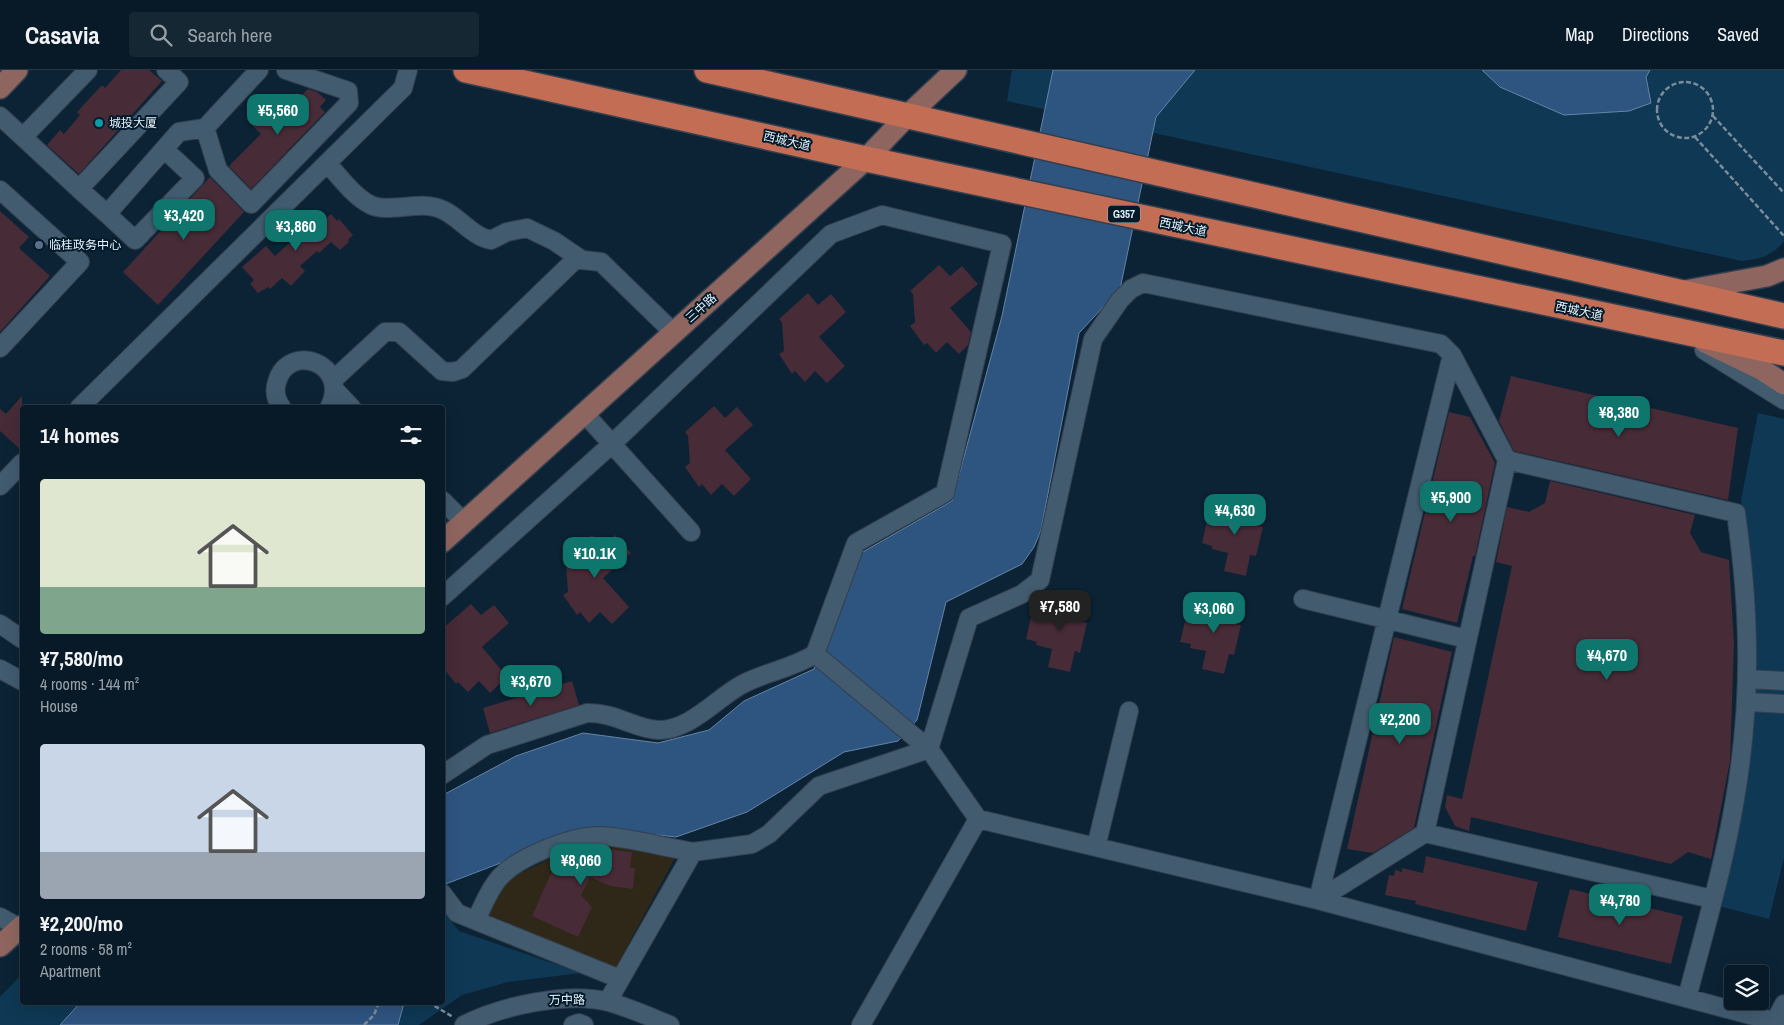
<!DOCTYPE html>
<html lang="en">
<head>
<meta charset="utf-8">
<style>
  :root { --surface:#081a28; --page:#162734; --text:#f1f3f6; --muted:#98a1a8; --line:#293845; --accent:#0f766e }
  body { margin:0; font-family:"Archivo Narrow","Noto Sans SC",sans-serif; background:var(--page); color:var(--text); height:100vh; display:flex; flex-direction:column; font-size:19px; white-space:nowrap }
  * { box-sizing:border-box; margin:0 }
  p { font-size:16px; color:var(--muted) }
  .icon { flex:none; width:28px; height:28px; fill:none; stroke:currentColor; stroke-width:2; stroke-linecap:round; stroke-linejoin:round }
  .map { position:relative; flex:1; overflow:hidden }
  .panel { position:absolute; left:20px; top:335px; width:425px; height:600px; display:flex; flex-direction:column; background:var(--surface); border-radius:5px; box-shadow:0 5px 20px #0002,0 0 0 1px var(--line) }
  .panel>* { flex:none }
  .controls { position:absolute; left:1724px; top:895px; display:grid; gap:10px }
  .controls a { display:grid; place-items:center; width:45px; height:45px; border-radius:5px; background:var(--surface); box-shadow:0 5px 20px #0002,0 0 0 1px var(--line); font-size:25px }
  .price { position:absolute; translate:-50% -42px; padding:0 11px; border-radius:10px; background:var(--accent); color:#fff; font-size:16px; line-height:32px; filter:drop-shadow(0 1px 2px #0008) }
  .price::after { content:''; position:absolute; left:50%; top:30px; width:15px; height:11px; margin-left:-8px; background:inherit; clip-path:polygon(0 0,100% 0,50% 100%) }
  .price.selected { background:#222; color:#fff }
  ul { padding:0; list-style:none }
  li { display:grid; align-content:center; gap:10px; height:265px; padding:0 20px }
  li span { display:grid; place-items:center; height:155px; border-radius:5px; color:#555 }
  li>.icon { margin-inline-start:auto }
  span .icon { width:90px; height:90px; fill:#fffc; stroke-width:1 }
  li b { font-size:21px }
  h2 { display:flex; justify-content:space-between; align-items:center; height:60px; padding:0 20px; font-size:21px }
  header { display:flex; align-items:center; gap:30px; box-sizing:border-box; height:70px; padding:0 25px; background:var(--surface); border-bottom:1px solid var(--line) }
  header strong { font-size:24px }
  nav { display:flex; gap:28px; margin-inline-start:auto; font-size:18px }
  .search { width:350px; height:45px; background:var(--page); display:flex; align-items:center; gap:12px; box-sizing:border-box; padding:0 18px; border-radius:5px; color:var(--muted); font-size:19px }
  .map>svg:first-child { display:block }
  .education { fill:#2f2717 }
  .green { fill:#0e3854 }
  .water { fill:#2e5480; stroke:#6684a6 }
  .building { fill:#472b37 }
  .lines { fill:none; stroke-linecap:round; stroke-linejoin:round }
  .minor-casing { stroke:#333f4e; stroke-width:20 }
  .major-casing { stroke:#333f4e; stroke-width:24 }
  .highway-casing { stroke:#333f4e; stroke-width:28 }
  .path { stroke:#7b8d9a; stroke-width:2.5; stroke-dasharray:5 2.5; stroke-linecap:butt }
  .minor { stroke:#425b6f; stroke-width:18 }
  .major { stroke:#8f665f; stroke-width:21 }
  .highway { stroke:#c36d55; stroke-width:25 }
  .culture-dot { fill:#0f9aa8; stroke:#031a2a; stroke-width:2 }
  .service-dot { fill:#5c6f8a; stroke:#031a2a; stroke-width:2 }
  .labels { text-anchor:middle; dominant-baseline:central; stroke-width:4; stroke-linejoin:round; paint-order:stroke }
  .shield { fill:#031a2a; stroke:#a3b3be; stroke-width:1 }
  .shield-label { font-size:11px; font-weight:bold; fill:#e8f4fd }
  .poi-label { font-size:12px; fill:#e8f4fd; stroke:#031a2a; text-anchor:start }
  .street-label { font-size:12px; fill:#e8f4fd; stroke:#031a2a }
</style>
</head>
<body>
<header>
<strong>Casavia</strong>
<div class="search"><svg class="icon" aria-label="search" viewBox="0 0 24 24"><circle cx="10" cy="10" r="6"/><path d="M15 15l6 6"/></svg>Search here</div>
<nav><a>Map</a><a>Directions</a><a>Saved</a></nav>
</header>
<div class="map">
<svg width="1784" height="955" viewBox="0 0 1784 955">
  <rect width="100%" height="100%" fill="#0b2335"/>
  <!-- education -->
  <path class="education" d="M603 773 677 784 615 899 488 845 508 809 574 777Z"/>
  <!-- green -->
  <path class="green" d="M1012 0H1784V171C1773 186 1760 189 1742 191L1007 31Z
    M1758 343 1784 349V788L1769 849 1722 837 1745 705 1756 598 1752 509 1741 430Z
    M443 841 459 861 581 903 508 912 462 925 419 955H0V927L22 904V932H442Z"/>
  <!-- water -->
  <path class="water" d="M1053 0H1195L1156 47 1120 219 1079 263 1041 460 1034 477 1022 494 946 532 917 650 898 671 844 682 747 742 676 767 592 758 443 815V725L516 686 583 663 658 673 709 660 744 631 814 599 861 483 952 431 1002 246Z
    M1482 0H1650L1646 7 1651 33 1629 41 1564 45 1500 17Z
    M80 933V932L404 933 398 955H60Z"/>
  <!-- building -->
  <path class="building" d="M121 0H149L162 11 79 104 47 75 60 60 64 64 80 45 77 42 102 15 105 18Z
    M308 19 317 22 326 30 320 37 325 42 251 119 229 96 261 64 250 53 266 37 275 46 297 23 301 26Z
    M210 107 244 142 158 235 123 202Z
    M315 140 324 150 331 144 337 151 339 149 353 165 348 170 349 172 340 180 331 172 319 183 317 181 300 196 305 201 291 216 282 208 270 219 268 217 258 223 250 214 254 210 242 197 266 176 275 186 296 167 291 161Z
    M0 141 29 167 19 178 50 206 0 262Z
    M939 195 950 206 962 196 978 214 950 238 971 262 968 275 959 284 947 272 936 283 927 273 924 275 910 256 915 252 913 224 910 221Z
    M808 223 818 235 831 224 846 242 819 267 845 296 827 313 815 301 805 312 795 301 792 304 779 284 784 281 782 253 779 249Z
    M1511 306 1738 358 1728 430 1514 381 1499 351Z
    M22 326V381L0 361V339L6 344Z
    M714 336 725 348 737 337 753 355 725 380 751 409 734 426 722 414 711 425 702 414 699 417 685 397 690 393 688 366 685 362Z
    M1449 342 1470 347 1495 393 1475 486H1473L1457 553 1402 539Z
    M1550 411 1695 445 1690 463 1701 482 1729 490 1734 574 1730 691 1711 789 1688 782 1671 794 1471 747 1469 761 1455 756 1445 737 1447 725 1462 729 1512 496 1496 492 1507 437 1529 442 1545 433Z
    M1240 429 1261 434 1256 455 1263 457 1256 486 1250 485 1246 506 1224 501 1228 483 1212 479V476L1202 473 1209 442 1236 445Z
    M592 465 603 476 615 465 631 483 603 508 629 537 612 554 600 542 589 553 580 542 577 545 563 525 568 522 566 494 563 490Z
    M1064 525 1086 530 1081 551 1087 553 1080 583 1075 581 1070 602 1048 597 1052 579 1036 575 1037 572 1026 569 1033 538 1060 542Z
    M1219 527 1240 532 1235 554 1241 555 1234 585 1229 584 1224 604 1202 599 1206 581 1190 578 1191 574 1180 572 1188 540 1215 544Z
    M471 534 481 545 494 535 509 553 482 577 507 607 490 623 479 611 468 622 458 612 456 614 442 596 446 591 445 563 442 559Z
    M1394 567 1452 582 1414 758 1373 783 1347 779Z
    M572 611 579 635 490 663 483 638Z
    M594 778 632 782 630 798H635L633 819 610 816 590 807 581 825 592 837 578 867 532 846 559 786 564 788 576 782Z
    M1426 786 1538 812 1526 861 1415 834 1416 831 1385 825 1389 805 1394 806 1395 800 1402 802V798L1423 803Z
    M1570 819 1683 846 1671 894 1558 867Z"/>
  <g class="lines">
    <!-- minor casing -->
    <g class="minor-casing">
      <path id="minor" d="M0 46 79 119 179 12 166 0
        M205 58 218 100 251 134 349 33 348 21 286 0
        M23 67 88 0
        M164 79 195 108 135 170 107 144 179 62 205 58 259 0
        M327 93C340 107 354 127 371 135 389 144 420 129 443 140 459 147 473 167 491 170L507 162 527 158 554 171 582 190 601 192 674 263
        M79 119 107 144
        M0 120 80 192 0 278
        M1704 280 1784 330
        M333 310 385 262H399L442 301 453 302 462 299 578 187
        M335 320 352 338
        M79 338 403 18 408 0
        M282 338C276 330 274 321 277 312 288 271 352 293 329 338
        M585 344 691 462
        M1507 390 1736 443C1750 542 1752 630 1735 729 1724 796 1704 862 1687 928
        M0 416 22 393
        M442 430 464 452
        M442 527 613 373 831 164 882 145 1002 174 945 423 856 473 815 584C792 599 764 602 741 615 716 629 689 661 658 660 635 659 614 642 587 643L487 675 442 705
        M1303 529 1467 569
        M0 554 22 569
        M815 584 929 679
        M0 599 22 611
        M1747 609 1784 611
        M1746 632 1784 634
        M978 749 929 679 969 548 1022 524 1040 510 1093 269 1120 230 1131 219 1143 213 1441 274 1452 285 1507 390 1425 763 1318 830
        M1425 763 1712 829
        M1096 777 1129 641
        M442 823 457 843 620 909
        M1318 830 1452 285
        M0 847 20 858
        M476 850C483 836 489 819 500 807 520 786 573 765 602 766 632 768 663 777 693 782
        M608 931 693 782 752 774 769 764 819 716 929 679
        M1775 951 1784 934
        M464 955C501 936 568 921 609 932 630 938 650 947 670 955
        M573 955 579 953 584 955
        M861 955 978 749 1318 830 1784 954"/>
    </g>
    <!-- major casing -->
    <g class="major-casing">
      <path id="major" d="M0 18 17 0
        M1685 221 1767 206 1784 199
        M1705 272 1761 299 1784 314
        M442 472 866 89 906 47 956 0
        M0 876 22 856"/>
    </g>
    <!-- highway casing -->
    <g class="highway-casing">
      <path id="highway" d="M466 0 866 89 1784 283
        M707 0 1784 246"/>
    </g>
    <!-- path -->
    <path class="path" d="M1657 40a28 28 0 1 1 56 0a28 28 0 1 1-56 0Z
      M1713 46 1784 123
      M1695 67 1784 166
      M428 932 453 947
      M364 955 374 945 379 932"/>
    <!-- minor -->
    <use href="#minor" class="minor"/>
    <!-- major -->
    <use href="#major" class="major"/>
    <!-- highway -->
    <use href="#highway" class="highway"/>
  </g>
  <!-- markers -->
  <circle class="culture-dot" cx="99" cy="53" r="5"/>
  <circle class="service-dot" cx="39" cy="175" r="5"/>
  <g class="labels">
    <!-- shield labels -->
    <rect class="shield" x="1108" y="135.5" width="32" height="17" rx="4"/>
    <g class="shield-label">
      <text x="1124" y="144">G357</text>
    </g>
    <!-- poi labels -->
    <g class="poi-label">
      <text x="109" y="53">城投大厦</text>
      <text x="49" y="175">临桂政务中心</text>
    </g>
    <!-- street labels -->
    <g class="street-label">
      <text transform="translate(787 71) rotate(13)">西城大道</text>
      <text transform="translate(1183 157) rotate(12)">西城大道</text>
      <text transform="translate(701 238) rotate(-42)">三中路</text>
      <text transform="translate(1579 241) rotate(12)">西城大道</text>
      <text transform="translate(567 930) rotate(-1)">万中路</text>
    </g>
  </g>
</svg>
<div class="controls">
<a><svg class="icon" aria-label="layers" viewBox="0 0 24 24"><path d="M12 4l9 5-9 5-9-5zM3 14l9 5 9-5"/></svg></a>
</div>
<b class="price" style="left:278px;top:66px">¥5,560</b>
<b class="price" style="left:184px;top:171px">¥3,420</b>
<b class="price" style="left:296px;top:182px">¥3,860</b>
<b class="price" style="left:1619px;top:368px">¥8,380</b>
<b class="price" style="left:1451px;top:453px">¥5,900</b>
<b class="price" style="left:1235px;top:466px">¥4,630</b>
<b class="price" style="left:595px;top:509px">¥10.1K</b>
<b class="price selected" style="left:1060px;top:562px">¥7,580</b>
<b class="price" style="left:1214px;top:564px">¥3,060</b>
<b class="price" style="left:1607px;top:611px">¥4,670</b>
<b class="price" style="left:531px;top:637px">¥3,670</b>
<b class="price" style="left:1400px;top:675px">¥2,200</b>
<b class="price" style="left:581px;top:816px">¥8,060</b>
<b class="price" style="left:1620px;top:856px">¥4,780</b>
<section class="panel">
<h2>14 homes<svg class="icon" aria-label="filters" viewBox="0 0 24 24"><path d="M4 7h16M4 17h16"/><circle cx="9" cy="7" r="2"/><circle cx="15" cy="17" r="2"/></svg></h2>
<ul>
<li><span style="background:linear-gradient(#dfe7d0 70%,#7fa58c 0)"><svg class="icon" aria-label="home" viewBox="0 0 24 24"><path d="M3 11l9-7 9 7M6 9v11h12V9"/></svg></span><div><b>¥7,580/mo</b><p>4 rooms · 144 m²</p><p>House</p></div></li>
<li><span style="background:linear-gradient(#c9d6e8 70%,#9aa5b1 0)"><svg class="icon" aria-label="home" viewBox="0 0 24 24"><path d="M3 11l9-7 9 7M6 9v11h12V9"/></svg></span><div><b>¥2,200/mo</b><p>2 rooms · 58 m²</p><p>Apartment</p></div></li>
</ul>
</section>
</div>
</body>
</html>
